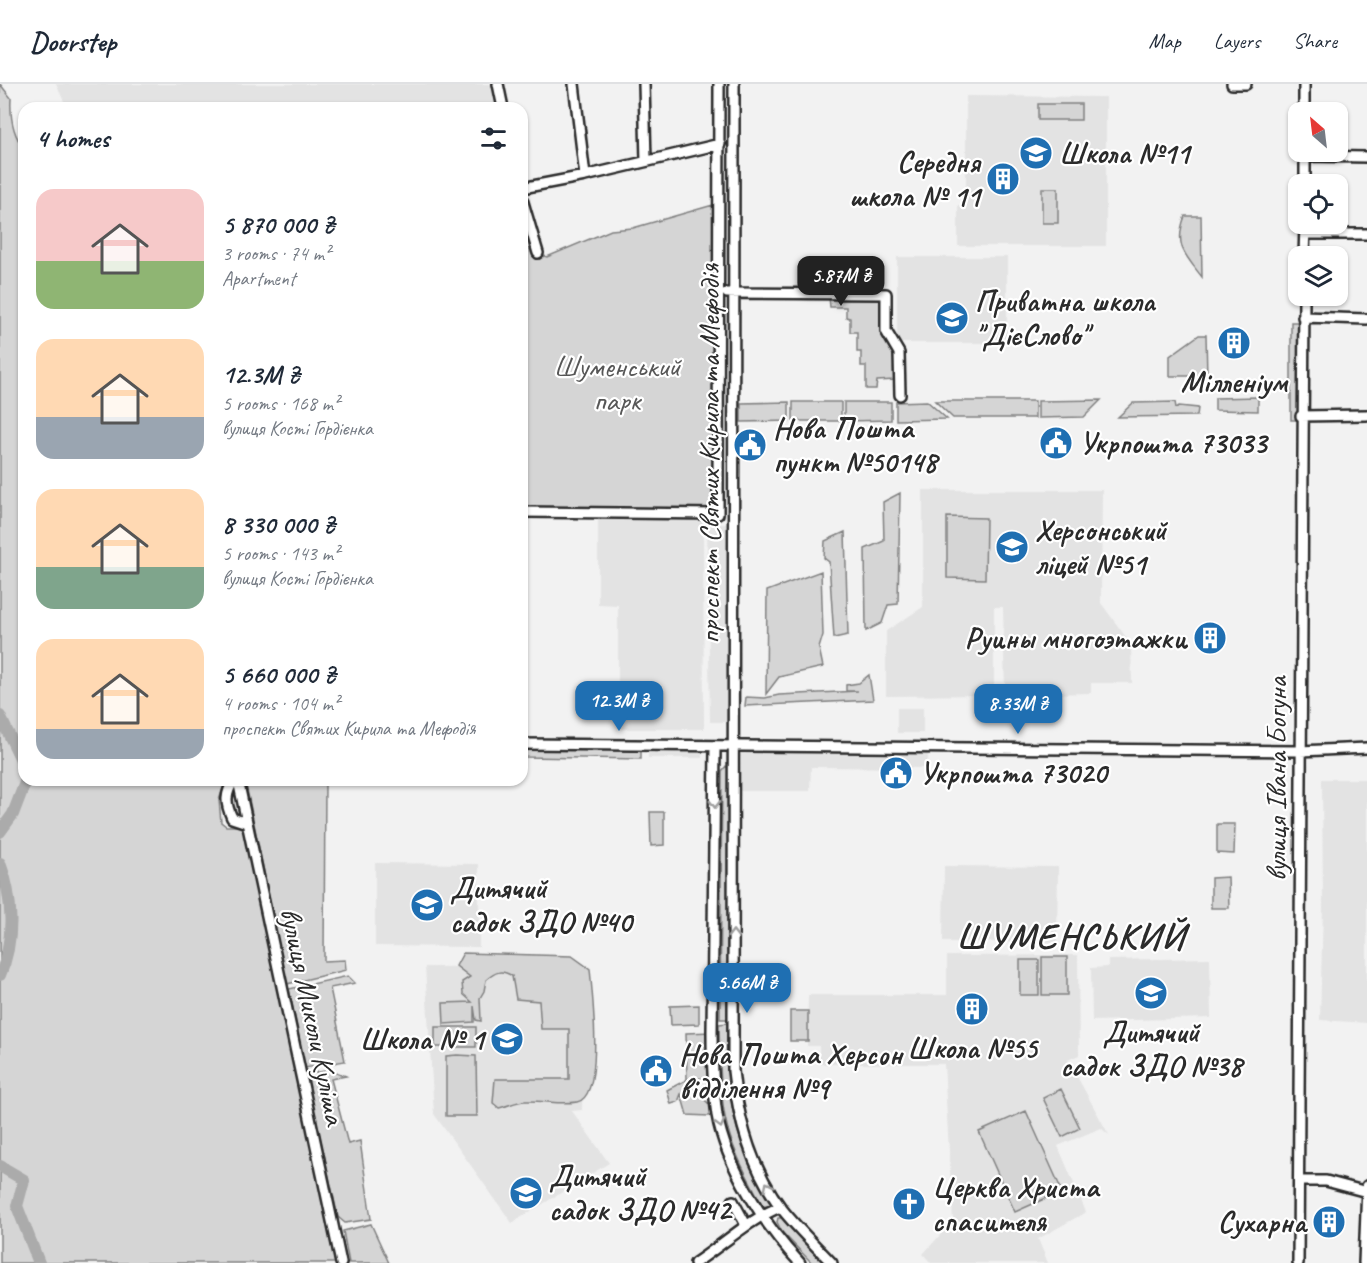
<!DOCTYPE html>
<html lang="en">
<head>
<meta charset="utf-8">
<style>
  :root { --surface:#fff; --page:#f6f6f7; --text:#1f2937; --muted:#747a83; --line:#e0e1e3; --accent:#1f6fb2 }
  body { margin:0; font-family:Caveat,sans-serif; background:var(--page); color:var(--text); height:100vh; display:flex; flex-direction:column; font-size:22px; white-space:nowrap }
  * { box-sizing:border-box; margin:0 }
  p { font-size:20px; color:var(--muted) }
  .icon { flex:none; width:33px; height:33px; fill:none; stroke:currentColor; stroke-width:2; stroke-linecap:round; stroke-linejoin:round }
  .map { position:relative; flex:1; overflow:hidden }
  .panel { position:absolute; left:18px; top:18px; width:510px; height:684px; display:flex; flex-direction:column; background:var(--surface); border-radius:18px; box-shadow:0 2px 4px #0004 }
  .panel>* { flex:none }
  .needle { width:39px; rotate:332deg }
  .buttons { position:absolute; left:1288px; top:18px; display:grid; gap:12px }
  .buttons a { display:grid; place-items:center; width:60px; height:60px; border-radius:12px; background:var(--surface); box-shadow:0 2px 4px #0004; font-size:30px }
  .price { position:absolute; translate:-50% -51px; padding:0 14px; border-radius:12px; background:var(--accent); color:#fff; font-size:20px; line-height:39px; filter:drop-shadow(0 2px 3px #0008) }
  .price::after { content:''; position:absolute; left:50%; top:36px; width:18px; height:14px; margin-left:-9px; background:inherit; clip-path:polygon(0 0,100% 0,50% 100%) }
  .price.active { background:#222; color:#fff }
  ul { padding:0; list-style:none }
  li { display:flex; align-items:center; gap:18px; height:150px; padding:0 18px }
  li span { display:grid; place-items:center; flex:none; width:168px; height:120px; border-radius:18px; color:#555 }
  li>.icon { margin-inline-start:auto }
  span .icon { width:72px; height:72px; fill:#fffc; stroke-width:1 }
  li b { font-size:26px }
  h2 { display:flex; justify-content:space-between; align-items:center; height:72px; padding:0 18px; font-size:26px }
  header { display:flex; align-items:center; gap:36px; box-sizing:border-box; height:84px; padding:0 30px; background:var(--surface); border-bottom:2px solid var(--line) }
  header strong { font-size:28px }
  nav { display:flex; gap:33px; margin-inline-start:auto; font-size:21px }
  .map>svg:first-child { display:block }
  .built { fill:#e3e3e3 }
  .green { fill:#d5d5d5; stroke:#808080; stroke-width:1.5 }
  .lines { fill:none; stroke-linecap:round; stroke-linejoin:round }
  .river { stroke:#ababab; stroke-width:12 }
  .minor-casing { stroke:#2b2b2b; stroke-width:14 }
  .minor { stroke:#fff; stroke-width:9 }
  .oneway { stroke:#a0a0a0 }
  .labels { text-anchor:middle; dominant-baseline:central; stroke-width:4.5; stroke-linejoin:round; paint-order:stroke }
  .poi-label { font-size:30px; font-weight:bold; fill:#2b2b2b; stroke:#fff; text-anchor:start }
  .park-label { font-size:30px; fill:#565656; stroke:#fff }
  .street-label { font-size:30px; fill:#2b2b2b; stroke:#fff }
  .district-label { font-size:36px; font-weight:bold; letter-spacing:1.5px; fill:#2b2b2b; stroke:#fff }
</style>
</head>
<body>
<header>
<strong>Doorstep</strong>
<nav><a>Map</a><a>Layers</a><a>Share</a></nav>
</header>
<div class="map">
<svg width="1367" height="1179" viewBox="0 0 1367 1179">
  <rect width="100%" height="100%" fill="#f2f2f2"/>
  <filter id="ink" filterUnits="userSpaceOnUse"><feTurbulence type="fractalNoise" baseFrequency=".0167" numOctaves="2"/><feDisplacementMap in="SourceGraphic" scale="12" xChannelSelector="R" yChannelSelector="G"/><feConvolveMatrix kernelMatrix="1 2 1 2 8 2 1 2 1" color-interpolation-filters="sRGB"/></filter>
  <g filter="url(#ink)">
    <!-- built -->
    <path class="built" d="M56 0H492L497 24H67Z
      M966 12 1106 13V162H958V121L966 120Z
      M897 173H1007V259H897Z
      M923 406H1102L1101 519 1131 560 1132 599H1091V609L1005 611 1003 523H994V611L886 612V547L923 523Z
      M598 436H703L704 645H618V521L598 520Z
      M707 440H726L729 638H710Z
      M897 624H923V649H897Z
      M654 665H702V674H648V669H654Z
      M741 667 928 668V684L811 683 810 707H740Z
      M1322 695H1367V939L1320 936 1323 823Z
      M375 779 479 780V863L375 862Z
      M944 782 1058 783 1057 858H943Z
      M1078 871 1079 971 1068 976 1109 1051 1101 1044 1058 1062 1086 1128 1038 1155 1048 1179H931L923 1170 953 1137 944 980H819V962H807L808 911H947V872Z
      M1210 874 1211 934 1092 937 1091 884 1108 883V876Z
      M586 882 582 1026 572 1027 609 1079 512 1139 434 1030 425 883Z"/>
    <!-- green -->
    <path class="green" d="M0 0 11 14C10 32 12 50 24 64V696H226L219 716 221 738 226 742H244L335 1179H0Z
      M1038 20H1081V36H1038Z
      M1042 104H1058V139H1042Z
      M713 121 712 427 522 425V124L535 167 532 168 547 173 611 146 633 144Z
      M1185 132H1201L1202 193C1184 170 1174 161 1185 132Z
      M829 213 883 214V250L894 269 895 296 877 297 876 305H866V282H861V268H857V248H850V234L846 233V223H830Z
      M1291 238H1298V336H1291Z
      M1199 251H1206L1207 292H1170V272Z
      M1258 313V327L1215 326V314Z
      M1101 316 1084 333 1038 334V317Z
      M927 317 947 335 896 336V318Z
      M935 317H1035V334H953Z
      M789 318V337L741 338V319Z
      M793 318H841V337H793Z
      M844 318H891V336L844 337Z
      M1175 318 1176 324 1179 322 1198 324 1197 332 1118 333 1133 319Z
      M900 409 898 520 888 521 882 539 866 547 865 465 884 457 883 418Z
      M947 433 986 434 985 495 947 494Z
      M845 448 848 551 834 554 829 478 824 474 825 457Z
      M821 487 823 551 819 564 823 583 779 593 766 610 767 507Z
      M869 591 873 616 745 622 746 613 765 614 779 611 858 607H846V601L859 599Z
      M524 663 641 664V675L524 673Z
      M726 682 730 686 729 935H720L722 687Z
      M245 696H325L324 877 345 876 346 886 287 900Z
      M650 728H664V761L651 762Z
      M1217 740H1235L1234 770 1217 769Z
      M1228 793 1229 824H1211V794Z
      M463 869 572 872 590 885C592 908 605 1013 577 1018 561 1021 542 1016 525 1017 517 1017 508 1022 499 1024L493 1019 495 995H569V945H541L539 917 516 915 512 892C501 885 495 888 486 896L484 907 480 914 481 937 476 936 474 922V938L444 940 443 919 472 918 463 910 462 898 470 893 456 882Z
      M1042 873H1067V911H1042Z
      M1020 876H1039V911H1020Z
      M348 892 355 899 330 904 345 977 305 984 289 905Z
      M699 921V940L671 941 670 922Z
      M790 927H808V957H790Z
      M728 939C728 976 727 1015 739 1051 747 1075 760 1097 772 1119L771 1123 763 1122C748 1094 731 1065 725 1033 719 1002 720 970 719 940Z
      M435 943H476V963H435Z
      M712 948 713 994 687 995 686 949Z
      M457 971 476 972 477 1032H446V972Z
      M331 986 346 992 331 995 348 1060 360 1057 371 1135 345 1139 338 1133 306 990Z
      M686 996C698 1003 702 1018 713 1022L714 1029 709 1032 687 1031 681 1010 678 1018 671 1020 667 1006Z
      M1061 1005 1080 1044 1062 1053 1043 1014Z
      M1026 1027 1062 1107 1015 1128 979 1048Z
      M778 1134H782L825 1179H812L782 1148 777 1138Z
      M371 1140 389 1179H349L343 1147Z"/>
    <g class="lines">
      <!-- river -->
      <path class="river" d="M0 632 24 682
        M0 748 13 730 26 696
        M0 779C13 813 15 857 0 891
        M0 1082 24 1096 17 1122 39 1179"/>
      <!-- minor casing -->
      <g class="minor-casing">
        <path id="minor" d="M498 0 503 24
          M574 0 585 92
          M644 0 646 77
          M734 0 733 987C738 1035 752 1086 782 1125 797 1144 815 1161 832 1179
          M1232 0H1246
          M1304 0V28
          M1305 72 1367 73
          M1305 100V68
          M522 104 585 92 720 60
          M522 115 538 169
          M1305 150H1367
          M1304 172 1305 140
          M727 209 886 210V247L899 269 900 311
          M1303 233 1367 235
          M1301 332 1367 331
          M522 428 718 430 719 0
          M522 660 1300 667 1367 664
          M715 662 712 948C712 976 713 1004 717 1031 726 1082 765 1142 800 1179
          M234 696C225 710 225 719 232 734L247 739
          M238 696 341 1179
          M1299 1097H1326L1367 1108
          M733 1117 746 1141
          M695 1179C724 1160 748 1136 780 1123
          M1298 1179 1304 212
          M1364 1179 1367 1102"/>
      </g>
      <!-- minor -->
      <use href="#minor" class="minor"/>
    </g>
    <!-- one-way arrows -->
    <defs><path id="oneway-chevron" d="M-2-3.5L2.5 0L-2 3.5" fill="none" stroke-width="1.6" stroke-linecap="round" stroke-linejoin="round" transform="scale(1.5)"/></defs>
    <g class="oneway">
      <use href="#oneway-chevron" transform="translate(715 720) rotate(91)"/>
      <use href="#oneway-chevron" transform="translate(733 850) rotate(-90)"/>
      <use href="#oneway-chevron" transform="translate(720 1040) rotate(74)"/>
      <use href="#oneway-chevron" transform="translate(768 1102) rotate(-117)"/>
    </g>
  </g>
  <!-- icons -->
  <defs>
    <g id="school-disc" transform="scale(1.725)"><circle r="9.5" fill="#1f6fb2" stroke="#fff"/><path d="M0-5L7-2L0 1L-7-2ZM-4 1L0 2.5L4 1V4Q0 6-4 4Z" fill="#fff"/></g>
    <g id="building-disc" transform="scale(1.725)"><circle r="9.5" fill="#1f6fb2" stroke="#fff"/><path d="M-4-6H4V6H1V3H-1V6H-4ZM-2.5-4.3h1.7v1.8h-1.7ZM.8-4.3h1.7v1.8H.8ZM-2.5-1h1.7V.8h-1.7ZM.8-1h1.7V.8H.8Z" fill="#fff"/></g>
    <g id="civic-disc" transform="scale(1.725)"><circle r="9.5" fill="#1f6fb2" stroke="#fff"/><path d="M-.6-6.5H3V-4.5H.6V-3L4-1V1h2V6H-6V1h2V-1L-.6-3ZM-1.2 2.5V6h2.4V2.5Z" fill="#fff"/></g>
    <g id="church-disc" transform="scale(1.725)"><circle r="9.5" fill="#1f6fb2" stroke="#fff"/><path d="M-1.2-6h2.4v3.5h3.3v2.4h-3.3V6h-2.4V-.1h-3.3v-2.4h3.3Z" fill="#fff"/></g>
  </defs>
  <g fill-rule="evenodd">
    <use href="#school-disc" x="1036" y="69"/>
    <use href="#building-disc" x="1003" y="95"/>
    <use href="#school-disc" x="952" y="234"/>
    <use href="#building-disc" x="1234" y="259"/>
    <use href="#civic-disc" x="1056" y="359"/>
    <use href="#civic-disc" x="750" y="361"/>
    <use href="#school-disc" x="1012" y="463"/>
    <use href="#building-disc" x="1210" y="554"/>
    <use href="#civic-disc" x="896" y="689"/>
    <use href="#school-disc" x="427" y="821"/>
    <use href="#school-disc" x="1151" y="909"/>
    <use href="#building-disc" x="972" y="925"/>
    <use href="#school-disc" x="507" y="955"/>
    <use href="#civic-disc" x="656" y="987"/>
    <use href="#school-disc" x="526" y="1109"/>
    <use href="#church-disc" x="909" y="1120"/>
    <use href="#building-disc" x="1329" y="1138"/>
  </g>
  <g class="labels">
    <!-- poi labels -->
    <g class="poi-label">
      <text x="1059" y="69">Школа №11</text>
      <text x="980" y="78" text-anchor="end">Середня<tspan x="980" dy="34">школа № 11</tspan></text>
      <text x="975" y="217">Приватна школа<tspan x="975" dy="34">"ДієСлово"</tspan></text>
      <text x="1234" y="298" text-anchor="middle">Мілленіум</text>
      <text x="773" y="344">Нова Пошта<tspan x="773" dy="34">пункт №50148</tspan></text>
      <text x="1079" y="359">Укрпошта 73033</text>
      <text x="1035" y="446">Херсонський<tspan x="1035" dy="34">ліцей №51</tspan></text>
      <text x="1187" y="554" text-anchor="end">Руины многоэтажки</text>
      <text x="919" y="689">Укрпошта 73020</text>
      <text x="450" y="804">Дитячий<tspan x="450" dy="34">садок ЗДО №40</tspan></text>
      <text x="1151" y="948" text-anchor="middle">Дитячий<tspan x="1151" dy="34">садок ЗДО №38</tspan></text>
      <text x="484" y="955" text-anchor="end">Школа № 1</text>
      <text x="972" y="964" text-anchor="middle">Школа №55</text>
      <text x="679" y="970">Нова Пошта Херсон<tspan x="679" dy="34">відділення №9</tspan></text>
      <text x="549" y="1092">Дитячий<tspan x="549" dy="34">садок ЗДО №42</tspan></text>
      <text x="932" y="1103">Церква Христа<tspan x="932" dy="34">спасителя</tspan></text>
      <text x="1306" y="1138" text-anchor="end">Сухарна</text>
    </g>
    <!-- park labels -->
    <g class="park-label">
      <text x="617" y="282">Шуменський<tspan x="617" dy="34">парк</tspan></text>
    </g>
    <!-- street labels -->
    <g class="street-label">
      <text transform="translate(709 370) rotate(-90)">проспект Святих Кирила та Мефодія</text>
      <text transform="translate(1276 695) rotate(-90)">вулиця Івана Богуна</text>
      <text transform="translate(313 932) rotate(78)">вулиця Миколи Куліша</text>
    </g>
    <!-- district labels -->
    <g class="district-label">
      <text x="1071" y="852">ШУМЕНСЬКИЙ</text>
    </g>
  </g>
</svg>
<div class="buttons">
<a><svg class="needle" viewBox="-14 -14 28 28"><path d="M0-13l5 13h-10z" fill="#e53935"/><path d="M0 13l5-13h-10z" fill="#747a83"/></svg></a>
<a><svg class="icon" aria-label="locate" viewBox="0 0 24 24"><circle cx="12" cy="12" r="6"/><path d="M12 2v4M12 18v4M2 12h4M18 12h4"/></svg></a>
<a><svg class="icon" aria-label="layers" viewBox="0 0 24 24"><path d="M12 4l9 5-9 5-9-5zM3 14l9 5 9-5"/></svg></a>
</div>
<b class="price active" style="left:841px;top:223px">5.87M ₴</b>
<b class="price" style="left:619px;top:648px">12.3M ₴</b>
<b class="price" style="left:1018px;top:651px">8.33M ₴</b>
<b class="price" style="left:747px;top:930px">5.66M ₴</b>
<section class="panel">
<h2>4 homes<svg class="icon" aria-label="filters" viewBox="0 0 24 24"><path d="M4 7h16M4 17h16"/><circle cx="9" cy="7" r="2"/><circle cx="15" cy="17" r="2"/></svg></h2>
<ul>
<li><span style="background:linear-gradient(#f6c9c9 60%,#8fb573 0)"><svg class="icon" aria-label="home" viewBox="0 0 24 24"><path d="M3 11l9-7 9 7M6 9v11h12V9"/></svg></span><div><b>5 870 000 ₴</b><p>3 rooms · 74 m²</p><p>Apartment</p></div></li>
<li><span style="background:linear-gradient(#ffd9b3 65%,#9aa5b1 0)"><svg class="icon" aria-label="home" viewBox="0 0 24 24"><path d="M3 11l9-7 9 7M6 9v11h12V9"/></svg></span><div><b>12.3M ₴</b><p>5 rooms · 168 m²</p><p>вулиця Кості Гордієнка</p></div></li>
<li><span style="background:linear-gradient(#ffd9b3 65%,#7fa58c 0)"><svg class="icon" aria-label="home" viewBox="0 0 24 24"><path d="M3 11l9-7 9 7M6 9v11h12V9"/></svg></span><div><b>8 330 000 ₴</b><p>5 rooms · 143 m²</p><p>вулиця Кості Гордієнка</p></div></li>
<li><span style="background:linear-gradient(#ffd9b3 75%,#9aa5b1 0)"><svg class="icon" aria-label="home" viewBox="0 0 24 24"><path d="M3 11l9-7 9 7M6 9v11h12V9"/></svg></span><div><b>5 660 000 ₴</b><p>4 rooms · 104 m²</p><p>проспект Святих Кирила та Мефодія</p></div></li>
</ul>
</section>
</div>
</body>
</html>
